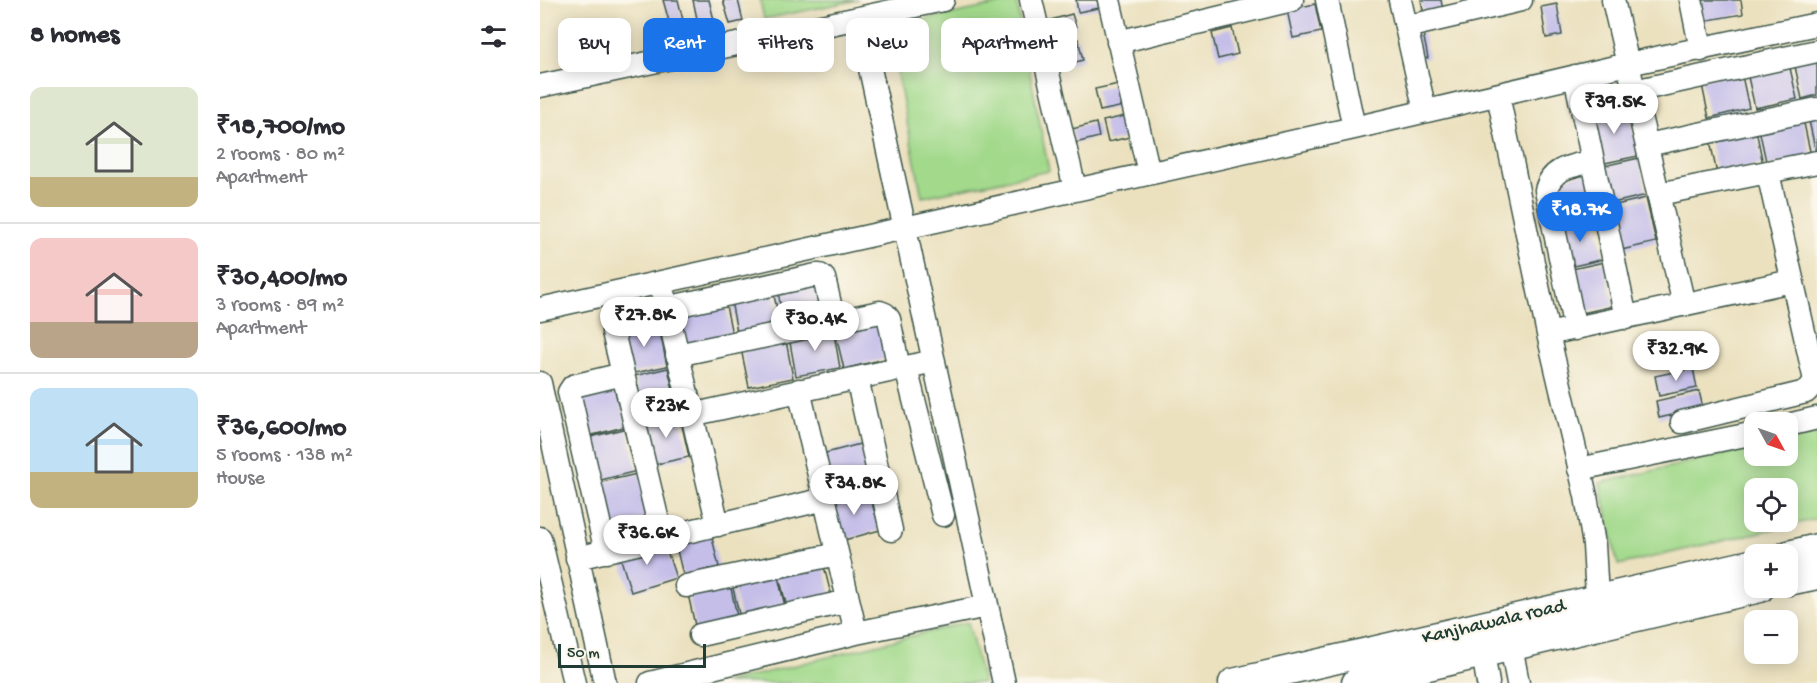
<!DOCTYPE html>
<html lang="en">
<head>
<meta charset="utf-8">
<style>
  :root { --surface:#fff; --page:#f7f7f7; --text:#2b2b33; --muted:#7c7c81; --line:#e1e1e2; --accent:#1a73e8 }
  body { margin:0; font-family:"Gochi Hand",sans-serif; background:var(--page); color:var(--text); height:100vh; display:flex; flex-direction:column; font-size:22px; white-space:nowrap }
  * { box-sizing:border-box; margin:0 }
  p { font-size:20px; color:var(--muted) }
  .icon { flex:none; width:33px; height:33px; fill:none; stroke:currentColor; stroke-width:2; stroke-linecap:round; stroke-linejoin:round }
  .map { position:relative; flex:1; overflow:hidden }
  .side { display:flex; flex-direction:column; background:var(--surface); width:540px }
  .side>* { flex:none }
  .hud { position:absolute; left:18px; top:18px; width:570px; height:54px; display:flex; gap:12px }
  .needle { width:39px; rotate:130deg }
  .controls { position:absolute; left:1204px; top:412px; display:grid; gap:12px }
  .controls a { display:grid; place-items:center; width:54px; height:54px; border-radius:12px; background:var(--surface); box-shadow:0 3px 15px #0003; font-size:30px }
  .scale { position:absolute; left:18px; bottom:15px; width:148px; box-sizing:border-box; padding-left:6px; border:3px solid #1f3d34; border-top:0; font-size:16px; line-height:21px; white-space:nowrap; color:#1f3d34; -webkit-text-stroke:4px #fbf7ec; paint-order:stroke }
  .price { position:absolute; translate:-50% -51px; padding:0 14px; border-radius:21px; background:#fff; color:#222; font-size:20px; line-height:39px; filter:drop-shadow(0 2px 3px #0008) }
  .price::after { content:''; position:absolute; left:50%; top:36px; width:18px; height:14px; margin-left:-9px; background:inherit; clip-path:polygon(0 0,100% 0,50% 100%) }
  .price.current { background:var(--accent); color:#fff }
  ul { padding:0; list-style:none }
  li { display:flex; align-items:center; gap:18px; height:150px; padding:0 30px }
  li+li { border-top:2px solid var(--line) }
  li span { display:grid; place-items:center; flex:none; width:168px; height:120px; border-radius:12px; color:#555 }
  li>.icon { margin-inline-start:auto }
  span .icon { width:72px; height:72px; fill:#fffc; stroke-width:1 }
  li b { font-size:26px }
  h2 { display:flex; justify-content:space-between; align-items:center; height:72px; padding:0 30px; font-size:26px }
  .pill { padding:0 21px; border-radius:12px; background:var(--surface); box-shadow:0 3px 15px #0003; font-size:21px; line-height:54px }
  .pill.current { background:var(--accent); color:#fff }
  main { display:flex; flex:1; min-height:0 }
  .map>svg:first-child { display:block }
  .green { fill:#a2d98b; stroke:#608b60; stroke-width:1.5; fill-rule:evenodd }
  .building { fill:#c4bee9 }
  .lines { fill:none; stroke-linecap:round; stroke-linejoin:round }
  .minor-casing { stroke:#3e5649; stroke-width:25 }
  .major-casing { stroke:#3e5649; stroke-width:31 }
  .minor { stroke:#fff; stroke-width:22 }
  .major { stroke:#fff; stroke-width:28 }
  .labels { text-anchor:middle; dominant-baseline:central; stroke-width:5; stroke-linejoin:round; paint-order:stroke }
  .street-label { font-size:20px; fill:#1f3d34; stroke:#fbf7ec }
</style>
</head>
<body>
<main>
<section class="side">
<h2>8 homes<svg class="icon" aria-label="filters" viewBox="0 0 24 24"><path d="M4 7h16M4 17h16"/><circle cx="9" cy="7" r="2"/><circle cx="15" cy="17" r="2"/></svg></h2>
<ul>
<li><span style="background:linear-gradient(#dfe7d0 75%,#c2b280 0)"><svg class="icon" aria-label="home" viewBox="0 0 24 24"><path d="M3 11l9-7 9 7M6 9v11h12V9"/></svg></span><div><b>₹18,700/mo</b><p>2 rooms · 80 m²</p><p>Apartment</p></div></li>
<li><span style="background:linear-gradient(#f6c9c9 70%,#b9a48a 0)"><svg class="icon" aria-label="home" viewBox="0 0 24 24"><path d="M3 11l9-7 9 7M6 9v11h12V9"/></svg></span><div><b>₹30,400/mo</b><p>3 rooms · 89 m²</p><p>Apartment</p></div></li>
<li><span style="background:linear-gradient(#bfe0f5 70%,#c2b280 0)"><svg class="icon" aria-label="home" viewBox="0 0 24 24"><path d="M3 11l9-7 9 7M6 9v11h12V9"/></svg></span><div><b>₹36,600/mo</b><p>5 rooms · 138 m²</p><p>House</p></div></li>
</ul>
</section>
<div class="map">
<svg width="1277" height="683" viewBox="0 0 1277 683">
  <rect width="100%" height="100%" fill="#fbf7ec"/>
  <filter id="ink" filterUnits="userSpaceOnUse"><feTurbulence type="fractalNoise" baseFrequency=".0167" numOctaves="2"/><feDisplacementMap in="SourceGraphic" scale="12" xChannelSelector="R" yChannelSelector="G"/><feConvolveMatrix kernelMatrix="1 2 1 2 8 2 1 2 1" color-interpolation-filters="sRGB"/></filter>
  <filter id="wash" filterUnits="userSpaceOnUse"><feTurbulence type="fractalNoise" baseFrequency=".008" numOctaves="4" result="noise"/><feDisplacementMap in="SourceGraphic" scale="24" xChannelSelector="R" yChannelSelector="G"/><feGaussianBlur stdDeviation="1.35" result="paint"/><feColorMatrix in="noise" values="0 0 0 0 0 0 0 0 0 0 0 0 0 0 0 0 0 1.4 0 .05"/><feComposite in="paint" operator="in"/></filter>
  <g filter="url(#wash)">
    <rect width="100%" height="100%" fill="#ebe1bf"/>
    <!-- green -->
    <path class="green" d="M220 0H318L224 19Z
      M476 1 509 171 382 197 348 27Z
      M1277 433V519L1078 565 1060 483 1215 447V456H1248V440ZM1215 489H1248V522H1215Z
      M428 622 443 683H184Z"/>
    <g id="blocks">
      <!-- building -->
      <path class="building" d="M123 0H138L145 28 132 32Z
        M153 0H169L175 24 159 28Z
        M183 0H198L203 21 190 24Z
        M536 0H557L559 8 538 12Z
        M881 0H901L903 11 884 15Z
        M1160 0H1201L1203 14 1163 21Z
        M775 4 781 32 753 38 747 10Z
        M1017 4 1022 35 1006 38 1001 7Z
        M532 14 536 27 510 33 507 21Z
        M692 28 698 54 678 59 672 33Z
        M883 33 888 58 875 61 870 36Z
        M538 39 543 60 518 67 513 46Z
        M1277 52V95L1262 99 1253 57Z
        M1248 59 1257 99 1215 108 1206 68Z
        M1201 71 1209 108 1169 118 1161 80Z
        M579 84 584 106 560 111 555 89Z
        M1087 105 1098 156 1060 164 1049 113Z
        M1262 114 1271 156 1227 166 1218 124Z
        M1277 114V153H1276L1268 116Z
        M585 116 590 137 568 142 563 121Z
        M556 123 559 137 535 143 532 129Z
        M1215 125 1223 164 1177 174 1169 136Z
        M1099 158 1107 195 1068 204 1059 167Z
        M1051 171 1060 213 1019 222 1013 182Z
        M1106 198 1116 242 1077 251 1067 207Z
        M1055 218 1064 259 1025 268 1016 227Z
        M1064 262 1074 306 1033 315 1023 271Z
        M279 281 288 316 244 327 238 291Z
        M233 291 241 327 198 337 191 301Z
        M185 301 193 339 144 349 137 312Z
        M342 316 352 357 304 369 294 327Z
        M118 322 127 366 90 374 80 330Z
        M293 328 300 368 256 376 249 337Z
        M245 335 253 378 209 387 200 344Z
        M128 368 137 408 103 416 94 376Z
        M1153 368 1157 388 1119 396 1115 376Z
        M75 379 87 426 45 437 33 390Z
        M1159 391 1163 408 1119 418 1116 401Z
        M139 412 149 457 112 465 102 421Z
        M87 428 97 471 57 481 47 438Z
        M320 444 330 481 292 491 282 454Z
        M101 473 111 517 68 527 58 483Z
        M328 490 340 530 301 541 289 501Z
        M170 529 179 567 143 575 134 538Z
        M123 539 136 578 91 592 79 553Z
        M283 562 292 599 248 611 238 573Z
        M237 572 246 611 201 622 192 584Z
        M190 584 198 621 156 630 148 594Z"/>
    </g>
  </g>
  <g filter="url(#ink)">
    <use href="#blocks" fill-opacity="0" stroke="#3e5649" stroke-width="1.5"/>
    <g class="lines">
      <!-- minor casing -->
      <g class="minor-casing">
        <path id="minor" d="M491 0 535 189
          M569 0 609 173
          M787 0 814 128
          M860 0 885 111
          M1073 0 1144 305
          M1151 0 1161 50
          M319 18 464 683
          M866 27 981 0
          M578 42 752 0
          M1035 76 1086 318
          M0 86 403 0
          M1094 91 1277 51
          M958 95 1008 334 1046 496 1054 545 1058 614
          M1107 145 1277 109
          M1119 194 1277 162
          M124 296 178 525
          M0 309 814 128 1088 64 1277 24
          M1035 329 1006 190C1012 167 1033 166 1053 161
          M1008 334 1252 281
          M137 355 340 312 345 314 349 319 359 369
          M366 368 403 515
          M317 378 351 530
          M0 383 65 683
          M259 390 316 633
          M151 415 394 361
          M1142 422 1266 392 1274 383V376L1228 173
          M1248 425 1277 418
          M1039 469 1215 433
          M0 538 34 683
          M122 538 73 332 75 325 126 308 276 275H280L284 278 294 321
          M66 552 29 392 33 386 83 374
          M37 558 285 499
          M146 586 297 554
          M160 635 308 601
          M971 646 978 683
          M943 653 948 683
          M110 683 316 633 447 606"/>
      </g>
      <!-- major casing -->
      <g class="major-casing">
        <path id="major" d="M1248 555 1277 548
          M1248 581 1277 575
          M693 683 1215 563
          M816 683 1220 588"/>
      </g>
      <!-- minor -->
      <use href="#minor" class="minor"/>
      <!-- major -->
      <use href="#major" class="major"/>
    </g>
  </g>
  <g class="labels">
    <!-- street labels -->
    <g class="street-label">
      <text transform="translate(954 623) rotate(-13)">Kanjhawala road</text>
    </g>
  </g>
</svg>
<div class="controls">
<a><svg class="needle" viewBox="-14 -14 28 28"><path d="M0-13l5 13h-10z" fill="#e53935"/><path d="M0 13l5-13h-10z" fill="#7c7c81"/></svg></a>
<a><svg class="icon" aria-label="locate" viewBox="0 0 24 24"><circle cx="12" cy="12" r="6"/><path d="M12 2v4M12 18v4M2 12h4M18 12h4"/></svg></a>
<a>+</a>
<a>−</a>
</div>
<div class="scale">50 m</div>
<b class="price" style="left:1074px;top:135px">₹39.5K</b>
<b class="price current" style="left:1040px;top:243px">₹18.7K</b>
<b class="price" style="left:104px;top:348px">₹27.8K</b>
<b class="price" style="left:275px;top:352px">₹30.4K</b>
<b class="price" style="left:1136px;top:382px">₹32.9K</b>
<b class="price" style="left:126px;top:439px">₹23K</b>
<b class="price" style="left:314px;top:516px">₹34.8K</b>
<b class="price" style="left:107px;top:566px">₹36.6K</b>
<div class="hud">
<a class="pill">Buy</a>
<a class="pill current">Rent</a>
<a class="pill">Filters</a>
<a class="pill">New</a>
<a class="pill">Apartment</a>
</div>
</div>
</main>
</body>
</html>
